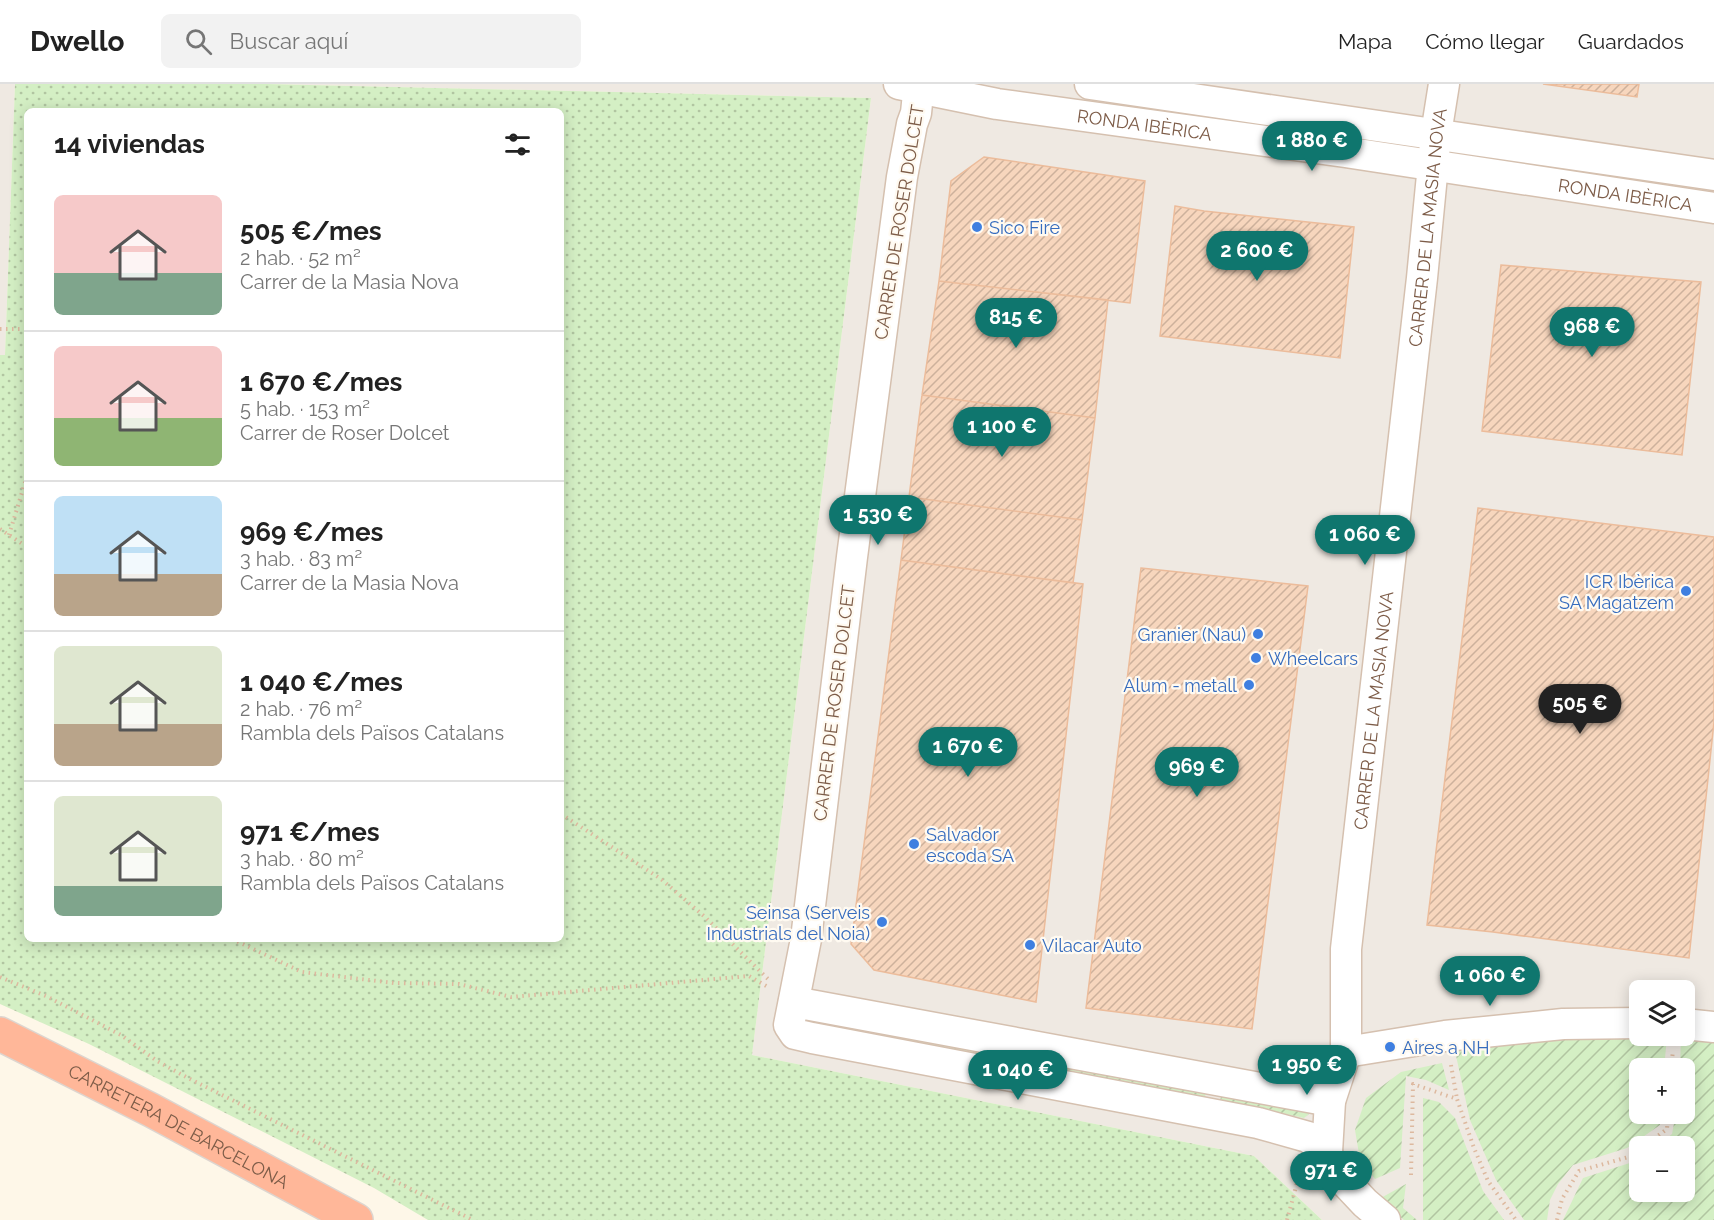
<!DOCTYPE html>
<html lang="es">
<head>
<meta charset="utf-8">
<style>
  :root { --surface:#fff; --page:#f2f2f2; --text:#222; --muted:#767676; --line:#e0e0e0; --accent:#0f766e }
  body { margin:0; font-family:Raleway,sans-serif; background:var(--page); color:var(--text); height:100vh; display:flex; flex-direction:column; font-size:22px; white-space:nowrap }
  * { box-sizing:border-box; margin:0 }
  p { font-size:20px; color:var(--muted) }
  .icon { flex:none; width:33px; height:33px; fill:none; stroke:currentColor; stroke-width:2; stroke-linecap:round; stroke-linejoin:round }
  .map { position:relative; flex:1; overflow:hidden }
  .side { position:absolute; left:24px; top:24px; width:540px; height:834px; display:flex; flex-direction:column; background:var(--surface); border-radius:9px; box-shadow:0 3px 15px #0003 }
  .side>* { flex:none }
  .buttons { position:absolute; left:1629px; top:896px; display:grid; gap:12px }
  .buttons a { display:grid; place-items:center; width:66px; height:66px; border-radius:9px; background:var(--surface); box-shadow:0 3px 15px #0003; font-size:30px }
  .price { position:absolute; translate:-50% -51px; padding:0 14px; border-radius:21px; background:var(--accent); color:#fff; font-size:20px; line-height:39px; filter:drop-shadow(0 2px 3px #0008) }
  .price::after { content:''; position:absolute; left:50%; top:36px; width:18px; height:14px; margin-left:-9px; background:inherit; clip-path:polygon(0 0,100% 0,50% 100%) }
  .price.selected { background:#222; color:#fff }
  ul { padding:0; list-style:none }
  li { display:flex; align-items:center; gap:18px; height:150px; padding:0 30px }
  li+li { border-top:2px solid var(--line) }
  li span { display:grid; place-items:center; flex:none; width:168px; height:120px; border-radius:9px; color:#555 }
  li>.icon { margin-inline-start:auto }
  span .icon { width:72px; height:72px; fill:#fffc; stroke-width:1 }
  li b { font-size:26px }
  h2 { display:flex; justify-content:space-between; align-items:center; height:72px; padding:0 30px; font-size:26px }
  header { display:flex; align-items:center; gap:36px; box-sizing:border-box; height:84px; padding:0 30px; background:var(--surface); border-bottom:2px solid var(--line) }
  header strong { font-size:28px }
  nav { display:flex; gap:33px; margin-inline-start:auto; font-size:21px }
  .search { width:420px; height:54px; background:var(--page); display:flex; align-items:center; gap:15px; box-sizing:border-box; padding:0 21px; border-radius:9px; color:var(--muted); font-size:22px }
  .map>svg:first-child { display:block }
  .industrial { fill:#efe9e2; fill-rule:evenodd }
  .grass { fill:url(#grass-dots); fill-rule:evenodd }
  .garden { fill:url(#garden-furrows) }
  .building { fill:url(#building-hatch); stroke:#ecbc9b; stroke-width:1.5 }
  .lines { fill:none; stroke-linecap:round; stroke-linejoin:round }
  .street-casing { stroke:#d5c0af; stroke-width:33 }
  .highway-casing { stroke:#ddd5cf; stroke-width:36 }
  .path { stroke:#ddb99f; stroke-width:4; stroke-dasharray:1.5 4.5; stroke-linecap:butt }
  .street { stroke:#fff; stroke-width:30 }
  .highway { stroke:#ffb799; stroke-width:33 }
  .shop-dot { fill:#3f7fe0; stroke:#fffaf1; stroke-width:2 }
  .labels { text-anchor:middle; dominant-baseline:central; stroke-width:4.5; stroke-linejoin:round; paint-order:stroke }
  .street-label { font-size:18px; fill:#7d5c48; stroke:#fffaf1 }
  .shop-label { font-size:18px; fill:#366cbe; stroke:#fffaf1; text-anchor:start }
</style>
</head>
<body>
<header>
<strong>Dwello</strong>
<div class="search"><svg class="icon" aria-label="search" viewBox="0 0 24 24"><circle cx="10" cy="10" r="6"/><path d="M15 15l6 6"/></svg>Buscar aquí</div>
<nav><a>Mapa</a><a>Cómo llegar</a><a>Guardados</a></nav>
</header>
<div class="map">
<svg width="1714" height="1136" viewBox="0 0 1714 1136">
  <defs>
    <pattern id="grass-dots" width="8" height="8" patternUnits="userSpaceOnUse" patternTransform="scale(1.5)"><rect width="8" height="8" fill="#d4efc4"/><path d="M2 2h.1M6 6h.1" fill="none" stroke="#b1c5a1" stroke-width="1.8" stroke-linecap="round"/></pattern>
    <pattern id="garden-furrows" width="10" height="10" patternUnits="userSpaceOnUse" patternTransform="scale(1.5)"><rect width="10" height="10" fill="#d4efc4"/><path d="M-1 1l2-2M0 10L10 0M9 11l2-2" fill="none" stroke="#b1c5a1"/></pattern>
    <pattern id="building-hatch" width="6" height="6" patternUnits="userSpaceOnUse" patternTransform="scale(1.5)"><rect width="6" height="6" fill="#f7d6bd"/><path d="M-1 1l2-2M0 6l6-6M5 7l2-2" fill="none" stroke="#cdb19c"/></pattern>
  </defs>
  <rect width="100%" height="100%" fill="#fef7e8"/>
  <!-- industrial -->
  <path class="industrial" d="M0 0H15L5 272 0 271Z
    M267 0H1714V1136H1322L1254 1072 752 971 871 14ZM1640 906H1684V951H1640ZM1640 984H1684V1029H1640ZM1640 1062H1684V1107H1640Z"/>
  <!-- grass -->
  <path class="grass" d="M15 0H267L871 14 752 971 1254 1072 1322 1136H428L374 1104 89 960 0 920V271H5ZM27 27H561V855H27Z"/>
  <!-- garden -->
  <path class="garden" d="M882 945 1206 1005 1205 1014 879 954Z
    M1573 953 1667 954 1664 984H1640V1029H1661L1660 1041 1627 1064 1573 1081 1558 1100 1550 1116 1547 1136H1524L1496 1096 1470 1036 1455 967Z
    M1681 953 1714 957V1136H1563L1583 1094 1639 1076 1640 1107H1684V1062H1658L1672 1050 1676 1029H1684V984H1680Z
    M1442 979 1449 1006 1426 996 1406 992 1400 1084 1375 1095 1360 1076 1355 1046 1366 1014 1401 988Z
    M1222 1008 1305 1023 1309 1030 1304 1034 1255 1023 1220 1017Z
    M1423 1014 1439 1018 1455 1034 1483 1107 1504 1136H1423Z
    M1406 1100 1403 1124 1417 1136H1404L1379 1115Z"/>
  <!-- building -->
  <path class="building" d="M1543 0H1639L1637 13Z
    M984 73 1145 97 1130 219 939 197 951 97Z
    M1175 122 1204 127 1354 143 1340 274 1160 252Z
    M1501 181 1701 198 1682 371 1482 347Z
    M939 197 1108 216 1095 334 922 311Z
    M922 311 1095 334 1082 436 909 413Z
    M909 413 1082 436 1073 499 901 476Z
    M1478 424 1714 453V638L1689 874 1493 848 1427 841Z
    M901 476 1083 500 1036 918 874 886 851 860Z
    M1141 484 1308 502 1252 945 1086 924Z"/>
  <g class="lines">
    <!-- street casing -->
    <g class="street-casing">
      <g id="street">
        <path id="s1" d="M899 0 997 20 1345 68 1714 124"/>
        <path d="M919 0 916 29 912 40 902 93 852 473 806 855 789 941 795 950 812 954 1258 1039 1308 1053 1327 1068"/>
        <path d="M1090 0 1714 91"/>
        <path d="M794 918 1330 1017"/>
        <path d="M1684 940 1714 943"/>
        <path d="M1346 968 1445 952 1563 940 1640 939"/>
        <path id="s2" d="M1385 1136 1365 1119 1331 1083 1327 1068 1330 1017 1346 968V865L1422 194 1436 50 1444 0"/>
      </g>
    </g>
    <!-- highway casing -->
    <g class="highway-casing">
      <g id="highway">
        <path id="s3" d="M0 950 151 1026 356 1136"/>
      </g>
    </g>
    <!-- path -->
    <path class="path" d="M0 245H25L27 246
      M0 445 27 463
      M9 451 27 392
      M561 730 661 795 705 833 769 896
      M232 855 302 888 394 899 459 900 511 913 749 892 768 903
      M0 893 46 912 121 951 157 977 188 994 473 1136
      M1451 981 1457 1015
      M1671 984 1673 967
      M1644 1062 1667 1045 1668 1029
      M1411 1091 1413 1000 1457 1015 1474 1064 1488 1097 1516 1136
      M1287 1136 1297 1099 1306 1095
      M1557 1136 1562 1115 1579 1087 1632 1072 1640 1066"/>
    <!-- street -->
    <use href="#street" class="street"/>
    <!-- highway -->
    <use href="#highway" class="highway"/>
  </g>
  <!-- markers -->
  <g class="shop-dot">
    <circle cx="977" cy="143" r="6"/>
    <circle cx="1686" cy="507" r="6"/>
    <circle cx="1258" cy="550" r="6"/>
    <circle cx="1256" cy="574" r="6"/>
    <circle cx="1249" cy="601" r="6"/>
    <circle cx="914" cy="760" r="6"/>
    <circle cx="882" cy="838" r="6"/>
    <circle cx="1030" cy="861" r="6"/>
    <circle cx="1390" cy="963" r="6"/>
  </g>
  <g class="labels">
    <!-- street labels -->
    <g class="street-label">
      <text stroke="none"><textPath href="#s1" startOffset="249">RONDA IBÈRICA</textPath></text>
      <text stroke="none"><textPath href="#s1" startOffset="735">RONDA IBÈRICA</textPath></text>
      <text transform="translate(899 138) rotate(-81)">CARRER DE ROSER DOLCET</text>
      <text stroke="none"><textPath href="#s2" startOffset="1023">CARRER DE LA MASIA NOVA</textPath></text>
      <text transform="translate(834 619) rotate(-83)">CARRER DE ROSER DOLCET</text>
      <text stroke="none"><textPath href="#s2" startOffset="537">CARRER DE LA MASIA NOVA</textPath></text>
      <text stroke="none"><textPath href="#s3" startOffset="201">CARRETERA DE BARCELONA</textPath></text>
    </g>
    <!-- shop labels -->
    <g class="shop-label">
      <text x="989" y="143">Sico Fire</text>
      <text x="1674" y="497" text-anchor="end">ICR Ibèrica<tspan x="1674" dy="21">SA Magatzem</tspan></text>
      <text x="1246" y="550" text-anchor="end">Granier (Nau)</text>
      <text x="1268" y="574">Wheelcars</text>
      <text x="1237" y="601" text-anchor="end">Alum - metall</text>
      <text x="926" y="750">Salvador<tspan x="926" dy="21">escoda SA</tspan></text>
      <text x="870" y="828" text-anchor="end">Seinsa (Serveis<tspan x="870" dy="21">Industrials del Noia)</tspan></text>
      <text x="1042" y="861">Vilacar Auto</text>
      <text x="1402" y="963">Aires a NH</text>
    </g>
  </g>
</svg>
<div class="buttons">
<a><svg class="icon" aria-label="layers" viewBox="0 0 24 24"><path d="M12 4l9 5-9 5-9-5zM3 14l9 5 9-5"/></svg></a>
<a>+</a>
<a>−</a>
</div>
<b class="price" style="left:1312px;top:88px">1 880 €</b>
<b class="price" style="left:1257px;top:198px">2 600 €</b>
<b class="price" style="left:1016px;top:265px">815 €</b>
<b class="price" style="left:1592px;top:274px">968 €</b>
<b class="price" style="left:1002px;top:374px">1 100 €</b>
<b class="price" style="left:878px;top:462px">1 530 €</b>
<b class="price" style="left:1365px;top:482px">1 060 €</b>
<b class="price selected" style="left:1580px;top:651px">505 €</b>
<b class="price" style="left:968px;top:694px">1 670 €</b>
<b class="price" style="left:1197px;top:714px">969 €</b>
<b class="price" style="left:1490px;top:923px">1 060 €</b>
<b class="price" style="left:1307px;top:1012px">1 950 €</b>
<b class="price" style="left:1018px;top:1017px">1 040 €</b>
<b class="price" style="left:1331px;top:1118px">971 €</b>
<section class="side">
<h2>14 viviendas<svg class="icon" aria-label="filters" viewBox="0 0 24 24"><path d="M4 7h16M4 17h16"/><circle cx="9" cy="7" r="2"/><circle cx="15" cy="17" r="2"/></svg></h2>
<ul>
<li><span style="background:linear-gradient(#f6c9c9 65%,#7fa58c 0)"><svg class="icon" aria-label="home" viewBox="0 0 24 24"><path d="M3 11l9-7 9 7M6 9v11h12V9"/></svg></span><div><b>505 €/mes</b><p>2 hab. · 52 m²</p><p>Carrer de la Masia Nova</p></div></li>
<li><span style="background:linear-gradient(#f6c9c9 60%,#8fb573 0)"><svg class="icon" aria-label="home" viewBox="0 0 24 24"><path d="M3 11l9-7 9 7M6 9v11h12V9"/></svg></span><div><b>1 670 €/mes</b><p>5 hab. · 153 m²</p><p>Carrer de Roser Dolcet</p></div></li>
<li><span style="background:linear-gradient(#bfe0f5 65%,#b9a48a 0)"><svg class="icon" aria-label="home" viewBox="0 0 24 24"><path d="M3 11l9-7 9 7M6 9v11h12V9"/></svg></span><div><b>969 €/mes</b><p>3 hab. · 83 m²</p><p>Carrer de la Masia Nova</p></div></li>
<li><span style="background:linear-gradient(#dfe7d0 65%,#b9a48a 0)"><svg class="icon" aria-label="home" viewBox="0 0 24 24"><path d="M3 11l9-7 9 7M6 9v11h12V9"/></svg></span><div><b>1 040 €/mes</b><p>2 hab. · 76 m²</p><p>Rambla dels Països Catalans</p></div></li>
<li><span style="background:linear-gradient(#dfe7d0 75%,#7fa58c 0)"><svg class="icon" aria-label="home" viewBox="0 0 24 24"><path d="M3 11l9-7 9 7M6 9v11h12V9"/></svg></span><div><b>971 €/mes</b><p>3 hab. · 80 m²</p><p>Rambla dels Països Catalans</p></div></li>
</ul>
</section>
</div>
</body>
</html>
